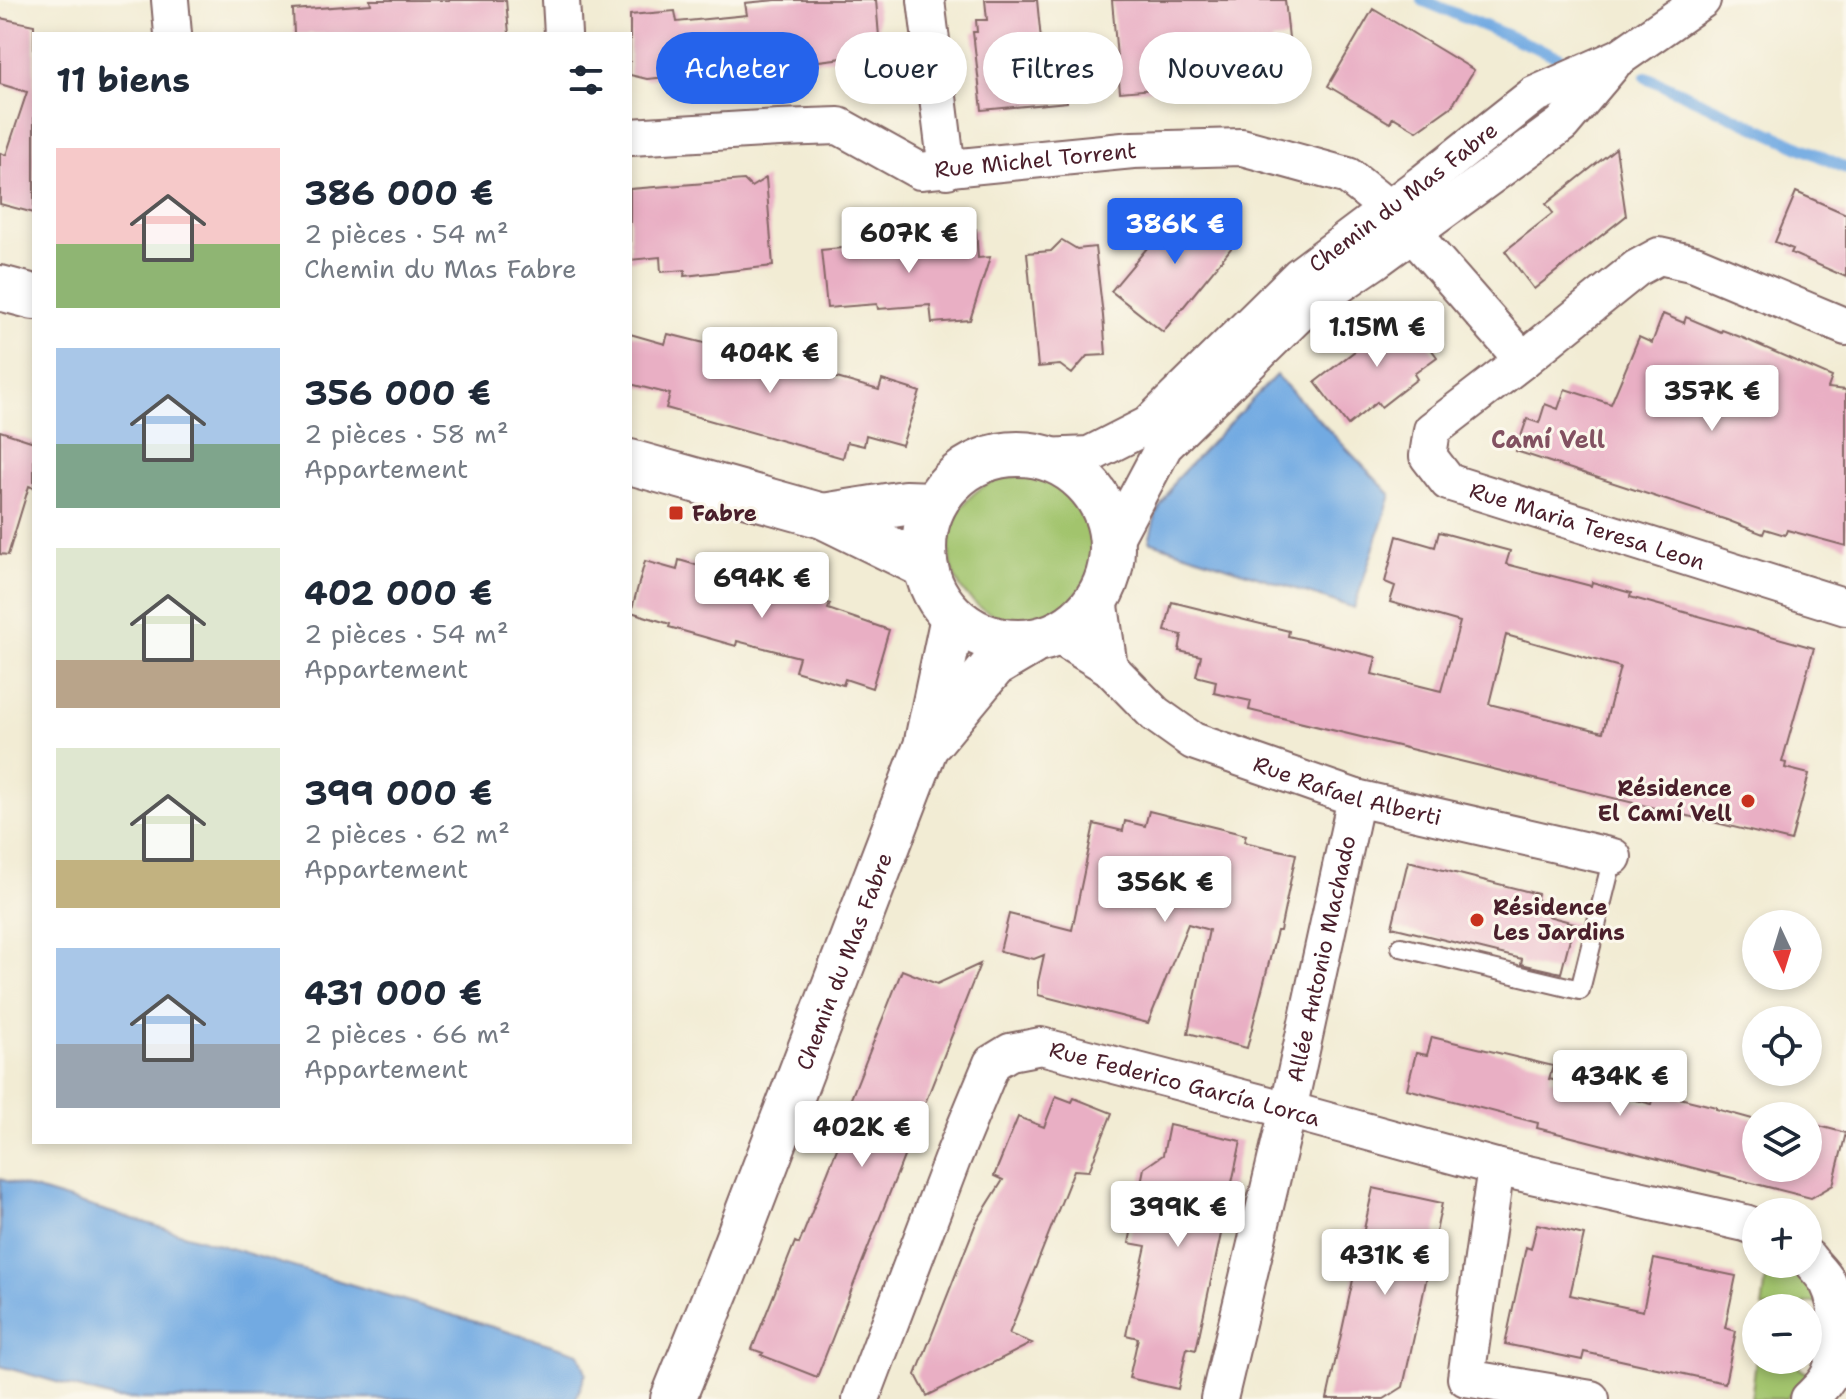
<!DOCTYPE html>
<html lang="fr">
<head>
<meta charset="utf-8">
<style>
  :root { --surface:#fff; --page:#f2f2f3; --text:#1f2937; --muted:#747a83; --accent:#2563eb }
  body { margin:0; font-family:"Shantell Sans",sans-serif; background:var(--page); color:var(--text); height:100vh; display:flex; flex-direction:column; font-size:30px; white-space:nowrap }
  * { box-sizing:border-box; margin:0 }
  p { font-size:26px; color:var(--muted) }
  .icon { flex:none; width:44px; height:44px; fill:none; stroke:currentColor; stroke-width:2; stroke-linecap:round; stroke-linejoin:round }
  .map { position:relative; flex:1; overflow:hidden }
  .drawer { position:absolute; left:32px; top:32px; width:600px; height:1112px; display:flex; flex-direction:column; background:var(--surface); border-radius:0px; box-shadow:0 4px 12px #0003 }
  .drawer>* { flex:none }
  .top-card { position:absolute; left:656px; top:32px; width:760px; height:72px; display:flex; gap:16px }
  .needle { width:52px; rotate:176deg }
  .tools { position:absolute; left:1742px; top:910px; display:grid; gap:16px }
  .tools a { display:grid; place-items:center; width:80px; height:80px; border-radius:50%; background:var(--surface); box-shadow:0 4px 12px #0003; font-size:40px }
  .price { position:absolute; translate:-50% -68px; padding:0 18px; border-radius:8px; background:#fff; color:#222; font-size:26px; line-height:52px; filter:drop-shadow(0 2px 4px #0008) }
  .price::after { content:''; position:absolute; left:50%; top:48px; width:24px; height:18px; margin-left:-12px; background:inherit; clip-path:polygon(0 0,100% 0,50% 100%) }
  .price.active { background:var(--accent); color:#fff }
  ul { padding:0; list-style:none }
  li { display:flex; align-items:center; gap:24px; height:200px; padding:0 24px }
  li span { display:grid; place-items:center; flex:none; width:224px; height:160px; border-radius:0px; color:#555 }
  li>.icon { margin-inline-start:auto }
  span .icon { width:96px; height:96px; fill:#fffc; stroke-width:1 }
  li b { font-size:34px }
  h2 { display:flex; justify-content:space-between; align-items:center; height:96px; padding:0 24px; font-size:34px }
  .pill { padding:0 28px; border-radius:36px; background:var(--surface); box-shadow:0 4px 12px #0003; font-size:28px; line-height:72px }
  .pill.active { background:var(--accent); color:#fff }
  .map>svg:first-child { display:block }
  .green { fill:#a2c46d; stroke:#76724c; stroke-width:2 }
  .water { fill:#72aae2; stroke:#5e6486; stroke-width:2 }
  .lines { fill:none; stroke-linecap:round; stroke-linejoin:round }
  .stream { stroke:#72aae2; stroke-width:12 }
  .building { fill:#e9afc4; fill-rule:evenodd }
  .lane-casing { stroke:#856766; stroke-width:22 }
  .street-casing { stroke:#856766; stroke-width:40 }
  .secondary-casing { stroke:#856766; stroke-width:48 }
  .lane { stroke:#fff; stroke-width:18 }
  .street { stroke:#fff; stroke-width:36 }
  .secondary { stroke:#fff; stroke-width:44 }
  .poi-dot { fill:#c8321e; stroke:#fbf7ec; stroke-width:3 }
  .labels { text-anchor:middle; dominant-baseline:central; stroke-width:6; stroke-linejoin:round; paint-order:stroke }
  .street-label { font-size:22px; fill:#4a1f2b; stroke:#fbf7ec }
  .poi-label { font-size:22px; font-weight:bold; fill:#4a1f2b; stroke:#fbf7ec; text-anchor:start }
  .neighbourhood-label { font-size:24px; font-weight:bold; fill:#825161; stroke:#fbf7ec }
</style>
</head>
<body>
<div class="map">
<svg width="1846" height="1399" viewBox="0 0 1846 1399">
  <rect width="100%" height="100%" fill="#fbf7ec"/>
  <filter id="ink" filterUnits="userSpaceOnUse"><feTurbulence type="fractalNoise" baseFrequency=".0125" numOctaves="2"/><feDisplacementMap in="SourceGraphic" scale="16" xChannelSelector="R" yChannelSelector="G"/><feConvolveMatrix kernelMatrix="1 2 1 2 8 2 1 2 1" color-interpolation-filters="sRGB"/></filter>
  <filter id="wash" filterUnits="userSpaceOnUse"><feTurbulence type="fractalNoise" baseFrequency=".006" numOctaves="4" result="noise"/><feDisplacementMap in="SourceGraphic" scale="32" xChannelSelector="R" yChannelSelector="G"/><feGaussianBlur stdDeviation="1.8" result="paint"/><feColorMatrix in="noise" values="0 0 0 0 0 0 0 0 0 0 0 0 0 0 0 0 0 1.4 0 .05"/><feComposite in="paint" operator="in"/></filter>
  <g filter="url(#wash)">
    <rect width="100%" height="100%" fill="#f2ecd4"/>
    <!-- green -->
    <path class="green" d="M949 548a72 72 0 1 1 144 0a72 72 0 1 1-144 0Z
      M1768 1264H1787L1809 1284 1818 1303H1805V1308H1762Z
      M1756 1360H1800L1799 1368 1810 1375 1802 1384 1786 1399H1751Z"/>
    <!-- water -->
    <path class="water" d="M1276 375 1391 495 1354 608 1149 541 1156 514 1176 479Z
      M0 1179 579 1353 586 1373 576 1399H116L0 1366Z"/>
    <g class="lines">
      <!-- stream -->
      <path class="stream" d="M1422 0 1559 57
        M1646 77 1846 168"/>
    </g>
    <g id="blocks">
      <!-- building -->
      <path class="building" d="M370 0H506L509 34H294L293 10 371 4Z
        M776 0H876L880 49 843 52V58L752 69 647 79 630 75V15L675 11 677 22 747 15 745 3Z
        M985 0H1037L1042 50 1052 49 1054 72 1065 71 1067 102 982 110 973 32H977L976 20H987Z
        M1112 0H1285L1289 38 1272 40 1274 71 1257 73V80L1120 92Z
        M1373 9 1474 70 1452 106 1417 131 1393 117 1390 123 1328 86Z
        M0 18 34 25V213L0 204V153L6 155 27 92 0 84Z
        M1616 148 1626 216 1534 289 1505 251 1553 213 1546 204Z
        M766 178 773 266 684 276 685 270 661 272 660 257 630 260V189L744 180 751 187Z
        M1796 192 1846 214V277L1791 253 1793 249 1775 242Z
        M1184 204 1197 215 1220 213 1221 229 1237 241 1163 332 1111 291Z
        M976 229 978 258 990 257 970 320 932 323 930 305 878 309 877 304 827 308 821 250 906 242 905 236Z
        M1062 240 1077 249 1095 247 1103 316 1106 355 1087 356 1072 374 1060 365 1038 367 1027 253 1051 251Z
        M1402 310 1437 357 1414 374 1417 379 1381 407 1377 402 1348 425 1315 382 1360 347 1358 344Z
        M1663 314 1684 323 1686 317 1721 332 1722 330 1743 338 1832 377 1828 388 1846 390V546L1787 530 1785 535 1765 529 1763 534 1727 520 1516 451 1527 419 1539 423 1545 404 1558 409 1565 389 1611 404 1639 337 1652 343Z
        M630 334 665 344 668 334 773 360 879 390 882 380 920 392 902 445 866 435 864 446 847 442 843 458 666 408 670 394 630 384Z
        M0 431 34 442V488L29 486 8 555 0 554Z
        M1439 532 1510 551 1506 564 1591 586 1592 582 1631 593 1630 597 1814 648 1782 762 1786 763 1785 768 1809 774 1791 841 1249 710 1251 701 1214 693 1216 681 1196 676 1201 656 1179 651 1182 635 1165 631 1172 602 1289 631 1288 636 1376 657 1372 674 1441 691 1460 622 1390 602 1395 586 1385 582 1397 536 1435 547ZM1506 635 1620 667 1603 732 1489 704Z
        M679 560 830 604 828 609 889 630 872 688 845 679 843 685 795 671 799 657 737 641 736 646 669 627 670 624 631 612 645 561 677 570Z
        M1149 811 1246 835 1244 842 1296 854 1280 931H1277L1247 1048 1188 1033 1209 930 1188 924 1148 1023 1038 995V982L1044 955 1034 959 1000 951 1009 914 1072 930 1094 824 1123 831 1125 821 1145 826Z
        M1408 861 1538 894 1536 900 1551 904 1548 916 1574 923 1561 973 1521 964 1522 959 1392 927Z
        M980 964 817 1377 761 1355 763 1353 752 1349 795 1242 799 1244 840 1141 835 1139 902 970 937 984Z
        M1432 1037 1553 1066 1549 1079 1652 1104 1655 1092 1716 1107V1109L1756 1120V1168H1808V1123L1846 1133 1833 1185 1811 1198 1537 1128 1538 1123 1407 1089 1416 1053 1427 1055Z
        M1056 1096 1072 1102 1074 1098 1112 1113 1089 1171 1074 1170 1009 1334 1032 1343 927 1396 916 1375 976 1223 1003 1180 994 1176 1018 1117 1044 1127Z
        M1169 1125 1241 1141 1196 1350 1187 1348 1178 1389 1129 1378 1138 1338 1126 1335 1146 1246 1129 1243 1144 1168 1163 1155Z
        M1373 1188 1442 1203 1422 1300 1403 1387 1384 1399H1327Z
        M1537 1224 1584 1235 1570 1295 1643 1311 1654 1259 1736 1276 1725 1328 1736 1331 1725 1383 1584 1352 1582 1360 1505 1344 1526 1247 1531 1249Z"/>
    </g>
  </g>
  <g filter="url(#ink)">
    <use href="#blocks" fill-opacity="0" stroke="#856766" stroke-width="2"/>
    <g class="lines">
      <!-- lane casing -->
      <g class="lane-casing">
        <path id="lane" d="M1401 947 1580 990 1613 857"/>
      </g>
      <!-- street casing -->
      <g class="street-casing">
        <g id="street">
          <path d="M170 0 173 34"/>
          <path d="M561 0 563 34"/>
          <path d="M926 0 947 170"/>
          <path id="s1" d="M630 137 779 128 839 126 920 171 1133 150 1242 147 1348 176 1388 208 1412 233 1523 360"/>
          <path id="s2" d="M1846 327 1695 264 1659 256 1637 268 1523 360 1432 430 1428 456 1448 482 1846 607"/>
          <path id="s3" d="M1044 457 1089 455 1148 425 1299 276 1424 182 1534 95 1620 57 1702 0"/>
          <path d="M1113 542 1164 446 1304 309 1376 260 1562 124 1611 66"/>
          <path d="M1099 599 1109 667"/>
          <path id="s4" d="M1057 635 1109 667 1155 714 1193 741 1356 798 1613 857"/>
          <path d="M1496 1167 1466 1378 1591 1399"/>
          <path d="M1808 1258C1814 1266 1823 1274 1828 1283 1840 1306 1840 1351 1829 1375 1825 1384 1816 1392 1809 1399"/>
          <path id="s5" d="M861 1399 953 1157 992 1063 1010 1052 1041 1046 1288 1110 1496 1167 1745 1223 1756 1227"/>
          <path id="s6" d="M1219 1399 1288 1110 1356 798"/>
        </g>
      </g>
      <!-- secondary casing -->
      <g class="secondary-casing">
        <g id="secondary">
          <path d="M0 288 34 297"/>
          <circle cx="1018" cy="548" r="94"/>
          <path d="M630 462 823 516 925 566"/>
          <path d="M823 516 905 503 934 504"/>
          <path d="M931 741 994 665 1031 643"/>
          <path id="s7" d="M673 1399 724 1274 926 746 953 617"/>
        </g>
      </g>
      <!-- lane -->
      <use href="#lane" class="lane"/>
      <!-- street -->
      <use href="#street" class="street"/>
      <!-- secondary -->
      <use href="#secondary" class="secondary"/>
    </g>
  </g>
  <!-- markers -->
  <g class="poi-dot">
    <rect x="668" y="505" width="16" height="16" rx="4"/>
    <circle cx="1748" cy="801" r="8"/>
    <circle cx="1477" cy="920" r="8"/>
  </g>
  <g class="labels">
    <!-- street labels -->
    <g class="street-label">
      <text stroke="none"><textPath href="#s1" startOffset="418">Rue Michel Torrent</textPath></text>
      <text stroke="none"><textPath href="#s3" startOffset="454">Chemin du Mas Fabre</textPath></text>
      <text stroke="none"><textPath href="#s2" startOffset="692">Rue Maria Teresa Leon</textPath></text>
      <text stroke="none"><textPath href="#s4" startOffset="336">Rue Rafael Alberti</textPath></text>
      <text stroke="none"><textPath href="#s6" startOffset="452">Allée Antonio Machado</textPath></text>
      <text stroke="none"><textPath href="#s7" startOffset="470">Chemin du Mas Fabre</textPath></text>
      <text stroke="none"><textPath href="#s5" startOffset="562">Rue Federico García Lorca</textPath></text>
    </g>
    <!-- poi labels -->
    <g class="poi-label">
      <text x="692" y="513">Fabre</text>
      <text x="1732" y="788" text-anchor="end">Résidence<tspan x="1732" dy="25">El Camí Vell</tspan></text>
      <text x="1493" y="907">Résidence<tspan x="1493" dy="25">Les Jardins</tspan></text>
    </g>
    <!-- neighbourhood labels -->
    <g class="neighbourhood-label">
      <text x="1548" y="440">Camí Vell</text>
    </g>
  </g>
</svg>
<div class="tools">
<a><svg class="needle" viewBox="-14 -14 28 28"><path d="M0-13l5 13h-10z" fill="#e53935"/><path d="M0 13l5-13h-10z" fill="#747a83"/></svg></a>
<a><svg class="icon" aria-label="locate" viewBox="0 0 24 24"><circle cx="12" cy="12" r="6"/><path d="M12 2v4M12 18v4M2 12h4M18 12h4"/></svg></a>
<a><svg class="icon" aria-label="layers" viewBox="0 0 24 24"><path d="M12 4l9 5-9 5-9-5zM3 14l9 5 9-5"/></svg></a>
<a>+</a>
<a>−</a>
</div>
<b class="price active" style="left:1175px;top:266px">386K €</b>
<b class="price" style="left:909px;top:275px">607K €</b>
<b class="price" style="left:1377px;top:369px">1.15M €</b>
<b class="price" style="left:770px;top:395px">404K €</b>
<b class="price" style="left:1712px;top:433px">357K €</b>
<b class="price" style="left:762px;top:620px">694K €</b>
<b class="price" style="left:1165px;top:924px">356K €</b>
<b class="price" style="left:1620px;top:1118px">434K €</b>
<b class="price" style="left:862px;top:1169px">402K €</b>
<b class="price" style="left:1178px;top:1249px">399K €</b>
<b class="price" style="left:1385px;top:1297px">431K €</b>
<div class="top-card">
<a class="pill active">Acheter</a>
<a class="pill">Louer</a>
<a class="pill">Filtres</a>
<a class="pill">Nouveau</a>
</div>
<section class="drawer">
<h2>11 biens<svg class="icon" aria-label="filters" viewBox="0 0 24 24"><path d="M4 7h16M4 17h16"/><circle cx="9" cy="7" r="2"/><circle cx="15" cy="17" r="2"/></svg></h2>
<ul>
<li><span style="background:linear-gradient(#f6c9c9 60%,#8fb573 0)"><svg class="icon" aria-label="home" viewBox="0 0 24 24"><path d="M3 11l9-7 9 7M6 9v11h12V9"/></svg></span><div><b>386 000 €</b><p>2 pièces · 54 m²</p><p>Chemin du Mas Fabre</p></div></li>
<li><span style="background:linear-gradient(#a9c7e8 60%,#7fa58c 0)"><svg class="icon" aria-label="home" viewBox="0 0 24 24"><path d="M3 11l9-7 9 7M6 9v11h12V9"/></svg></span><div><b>356 000 €</b><p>2 pièces · 58 m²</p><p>Appartement</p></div></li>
<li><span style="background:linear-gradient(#dfe7d0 70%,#b9a48a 0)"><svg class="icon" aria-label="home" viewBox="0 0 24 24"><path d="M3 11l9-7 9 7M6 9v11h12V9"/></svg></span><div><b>402 000 €</b><p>2 pièces · 54 m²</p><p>Appartement</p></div></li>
<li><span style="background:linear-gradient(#dfe7d0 70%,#c2b280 0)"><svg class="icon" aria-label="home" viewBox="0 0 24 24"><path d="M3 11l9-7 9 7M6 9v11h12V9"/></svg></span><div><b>399 000 €</b><p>2 pièces · 62 m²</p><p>Appartement</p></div></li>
<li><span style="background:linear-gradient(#a9c7e8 60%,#9aa5b1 0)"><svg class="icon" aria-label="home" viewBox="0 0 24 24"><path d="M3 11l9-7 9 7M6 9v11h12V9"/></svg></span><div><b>431 000 €</b><p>2 pièces · 66 m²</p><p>Appartement</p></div></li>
</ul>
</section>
</div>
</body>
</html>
